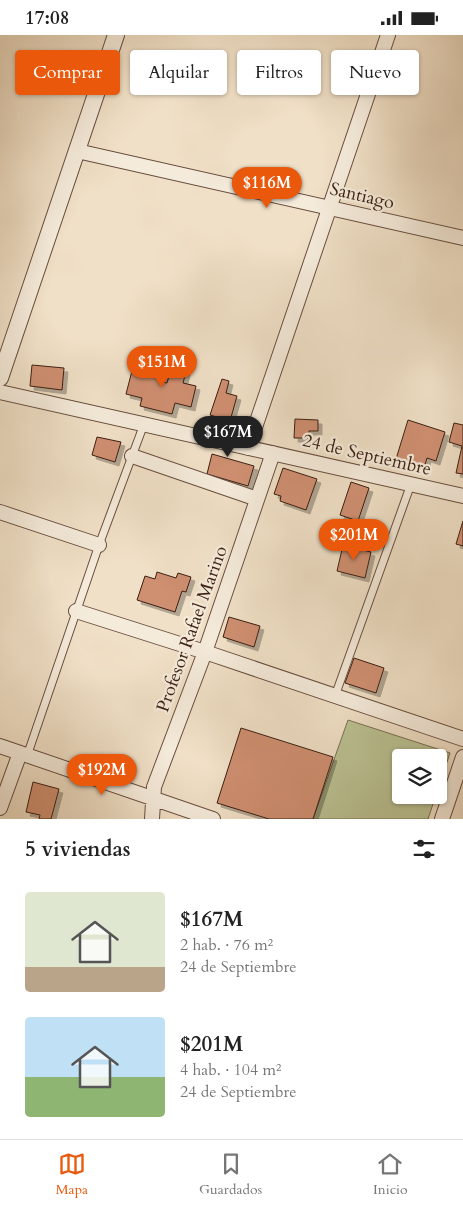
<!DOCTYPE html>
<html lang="es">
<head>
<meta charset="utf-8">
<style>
  :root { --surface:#fff; --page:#f6f6f6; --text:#222; --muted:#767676; --line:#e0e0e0; --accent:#ea580c }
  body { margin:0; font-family:Cardo,serif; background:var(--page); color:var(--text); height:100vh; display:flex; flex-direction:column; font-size:19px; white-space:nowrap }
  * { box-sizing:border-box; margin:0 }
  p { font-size:16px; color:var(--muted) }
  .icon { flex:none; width:28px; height:28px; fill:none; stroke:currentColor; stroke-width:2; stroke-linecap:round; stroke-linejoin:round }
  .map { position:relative; height:784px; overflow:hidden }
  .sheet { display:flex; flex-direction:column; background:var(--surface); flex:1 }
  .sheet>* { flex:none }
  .banner { position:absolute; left:15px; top:15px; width:434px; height:45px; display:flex; gap:10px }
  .controls { position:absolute; left:392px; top:714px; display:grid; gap:10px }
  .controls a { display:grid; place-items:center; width:55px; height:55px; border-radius:5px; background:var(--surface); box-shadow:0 1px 4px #0004; font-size:25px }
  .price { position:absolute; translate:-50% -42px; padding:0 11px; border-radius:18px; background:var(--accent); color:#fff; font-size:16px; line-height:32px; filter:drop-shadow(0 1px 2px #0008) }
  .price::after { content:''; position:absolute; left:50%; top:30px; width:15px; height:11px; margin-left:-8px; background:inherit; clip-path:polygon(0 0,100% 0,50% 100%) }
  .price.current { background:#222; color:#fff }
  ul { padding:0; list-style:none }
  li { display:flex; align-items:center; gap:15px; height:125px; padding:0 25px }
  li span { display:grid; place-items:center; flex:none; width:140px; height:100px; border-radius:5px; color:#555 }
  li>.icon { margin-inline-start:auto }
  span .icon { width:60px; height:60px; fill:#fffc; stroke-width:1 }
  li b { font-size:21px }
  h2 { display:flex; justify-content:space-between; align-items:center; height:60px; padding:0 25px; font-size:21px }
  .pill { padding:0 18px; border-radius:5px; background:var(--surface); box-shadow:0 1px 4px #0004; font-size:18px; line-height:45px }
  .pill.current { background:var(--accent); color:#fff }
  .status { display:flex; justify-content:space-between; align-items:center; height:35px; padding:0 25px; background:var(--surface); direction:ltr }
  .status svg { height:14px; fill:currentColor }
  .menu { display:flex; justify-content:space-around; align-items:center; height:70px; border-top:1px solid var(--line); background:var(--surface); font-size:14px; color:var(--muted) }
  .menu a { display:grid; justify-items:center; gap:2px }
  .menu .current { color:var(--accent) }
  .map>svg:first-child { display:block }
  .green { fill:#bbc294; stroke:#7a7052 }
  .building { fill:#cf8f71; stroke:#3a1e11; filter:url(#shadow) }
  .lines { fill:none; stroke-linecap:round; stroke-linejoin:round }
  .service-casing { stroke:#684e3e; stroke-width:9 }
  .minor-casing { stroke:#684e3e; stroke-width:16 }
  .tertiary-casing { stroke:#684e3e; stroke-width:18 }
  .service { stroke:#f5ebdb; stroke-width:7 }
  .minor { stroke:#f5ebdb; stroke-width:14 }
  .tertiary { stroke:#f5ebdb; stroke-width:16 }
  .labels { text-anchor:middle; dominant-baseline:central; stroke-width:4.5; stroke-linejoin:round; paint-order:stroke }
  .street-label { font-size:18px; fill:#3a1e11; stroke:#f5ebdb }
</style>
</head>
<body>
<div class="status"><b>17:08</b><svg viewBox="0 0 49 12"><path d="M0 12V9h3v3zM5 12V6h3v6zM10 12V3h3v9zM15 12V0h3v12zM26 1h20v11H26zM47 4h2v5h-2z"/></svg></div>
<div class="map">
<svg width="463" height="784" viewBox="0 0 463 784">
  <defs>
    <filter id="shadow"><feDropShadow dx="4" dy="4" stdDeviation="0" flood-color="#0004"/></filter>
  </defs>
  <rect width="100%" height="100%" fill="#f0e0c7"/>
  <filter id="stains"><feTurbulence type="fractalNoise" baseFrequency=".004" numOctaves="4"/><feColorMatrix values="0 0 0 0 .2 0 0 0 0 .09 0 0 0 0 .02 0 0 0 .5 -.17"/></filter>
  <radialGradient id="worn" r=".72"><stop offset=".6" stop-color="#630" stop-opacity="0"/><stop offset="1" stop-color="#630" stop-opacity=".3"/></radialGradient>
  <!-- green -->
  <path class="green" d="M348 685 450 718 439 751V722H401V760H436L428 784H313Z"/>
  <!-- building -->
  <path class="building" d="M174 322 189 326 183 348 196 351 191 372 175 368 172 379 140 371 142 363 126 359 133 332 164 339 162 347 167 348Z
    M32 330 64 333 62 355 30 351Z
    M222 344 229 346 226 358 237 361 230 386 210 380Z
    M295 384 318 385V396H309V403H294Z
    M408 385 445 397 436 426 427 423 424 433 396 424Z
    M454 388 463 390V439L456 438 462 411 449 407Z
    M97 402 121 407 115 427 92 420Z
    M212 419 254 431 248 451 207 439Z
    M283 433 317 444 306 475 280 466 281 461 274 459Z
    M351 447 369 453 358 486 340 480Z
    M463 486V511L456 509Z
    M343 510 371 517 365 543 337 536Z
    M157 537 176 543 178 538 191 542 186 557 182 556 175 577 137 565 145 541 155 544Z
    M229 582 260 591 254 612 223 602Z
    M354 623 384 633 376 658 345 648Z
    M241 693 333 722 313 784H269L217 768Z
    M33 747 59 754 51 784H39L40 780 26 777Z"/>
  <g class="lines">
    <!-- service casing -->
    <g class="service-casing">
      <path id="service" d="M335 661 411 449
        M27 721 99 510 144 389"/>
    </g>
    <!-- minor casing -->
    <g class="minor-casing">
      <path id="minor" d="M77 116 463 203
        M0 357 463 461
        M248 413 388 0
        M132 421 257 464
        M0 477 99 510
        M76 576 205 617 463 704
        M0 711 213 784
        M0 773 20 718
        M152 784 154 752 205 617 273 418
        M442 784 463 722"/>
    </g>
    <!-- tertiary casing -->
    <g class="tertiary-casing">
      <path id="tertiary" d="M0 343 116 0"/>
    </g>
    <!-- service -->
    <use href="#service" class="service"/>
    <!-- minor -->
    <use href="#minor" class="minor"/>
    <!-- tertiary -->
    <use href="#tertiary" class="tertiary"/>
  </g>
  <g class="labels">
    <!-- street labels -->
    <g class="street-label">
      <text transform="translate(362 161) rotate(13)">Santiago</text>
      <text transform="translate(367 420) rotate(13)">24 de Septiembre</text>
      <text transform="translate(192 594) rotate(-70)">Profesor Rafael Marino</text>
    </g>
  </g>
  <rect width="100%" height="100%" filter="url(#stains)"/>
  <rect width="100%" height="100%" fill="url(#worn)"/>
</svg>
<div class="controls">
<a><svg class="icon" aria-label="layers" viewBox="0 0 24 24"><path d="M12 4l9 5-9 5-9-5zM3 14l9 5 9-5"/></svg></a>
</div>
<b class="price" style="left:267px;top:174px">$116M</b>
<b class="price" style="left:162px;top:353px">$151M</b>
<b class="price current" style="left:228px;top:423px">$167M</b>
<b class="price" style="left:354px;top:526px">$201M</b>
<b class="price" style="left:102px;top:761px">$192M</b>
<div class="banner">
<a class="pill current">Comprar</a>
<a class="pill">Alquilar</a>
<a class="pill">Filtros</a>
<a class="pill">Nuevo</a>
</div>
</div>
<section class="sheet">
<h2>5 viviendas<svg class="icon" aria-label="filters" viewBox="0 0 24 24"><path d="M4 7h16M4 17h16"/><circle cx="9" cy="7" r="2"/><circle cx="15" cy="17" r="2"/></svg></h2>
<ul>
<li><span style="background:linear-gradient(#dfe7d0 75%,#b9a48a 0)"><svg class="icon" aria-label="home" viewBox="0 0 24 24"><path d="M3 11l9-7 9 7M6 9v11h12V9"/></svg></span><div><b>$167M</b><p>2 hab. · 76 m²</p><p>24 de Septiembre</p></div></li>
<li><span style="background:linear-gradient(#bfe0f5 60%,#8fb573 0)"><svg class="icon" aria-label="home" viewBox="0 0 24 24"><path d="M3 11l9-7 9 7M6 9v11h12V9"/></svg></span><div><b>$201M</b><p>4 hab. · 104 m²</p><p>24 de Septiembre</p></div></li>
</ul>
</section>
<nav class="menu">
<a class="current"><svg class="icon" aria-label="map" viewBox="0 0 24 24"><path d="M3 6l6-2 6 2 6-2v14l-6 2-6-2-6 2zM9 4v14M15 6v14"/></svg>Mapa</a>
<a><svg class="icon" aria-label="saved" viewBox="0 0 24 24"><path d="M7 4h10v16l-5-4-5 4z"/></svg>Guardados</a>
<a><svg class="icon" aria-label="home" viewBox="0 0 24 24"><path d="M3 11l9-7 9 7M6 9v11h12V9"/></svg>Inicio</a>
</nav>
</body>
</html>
